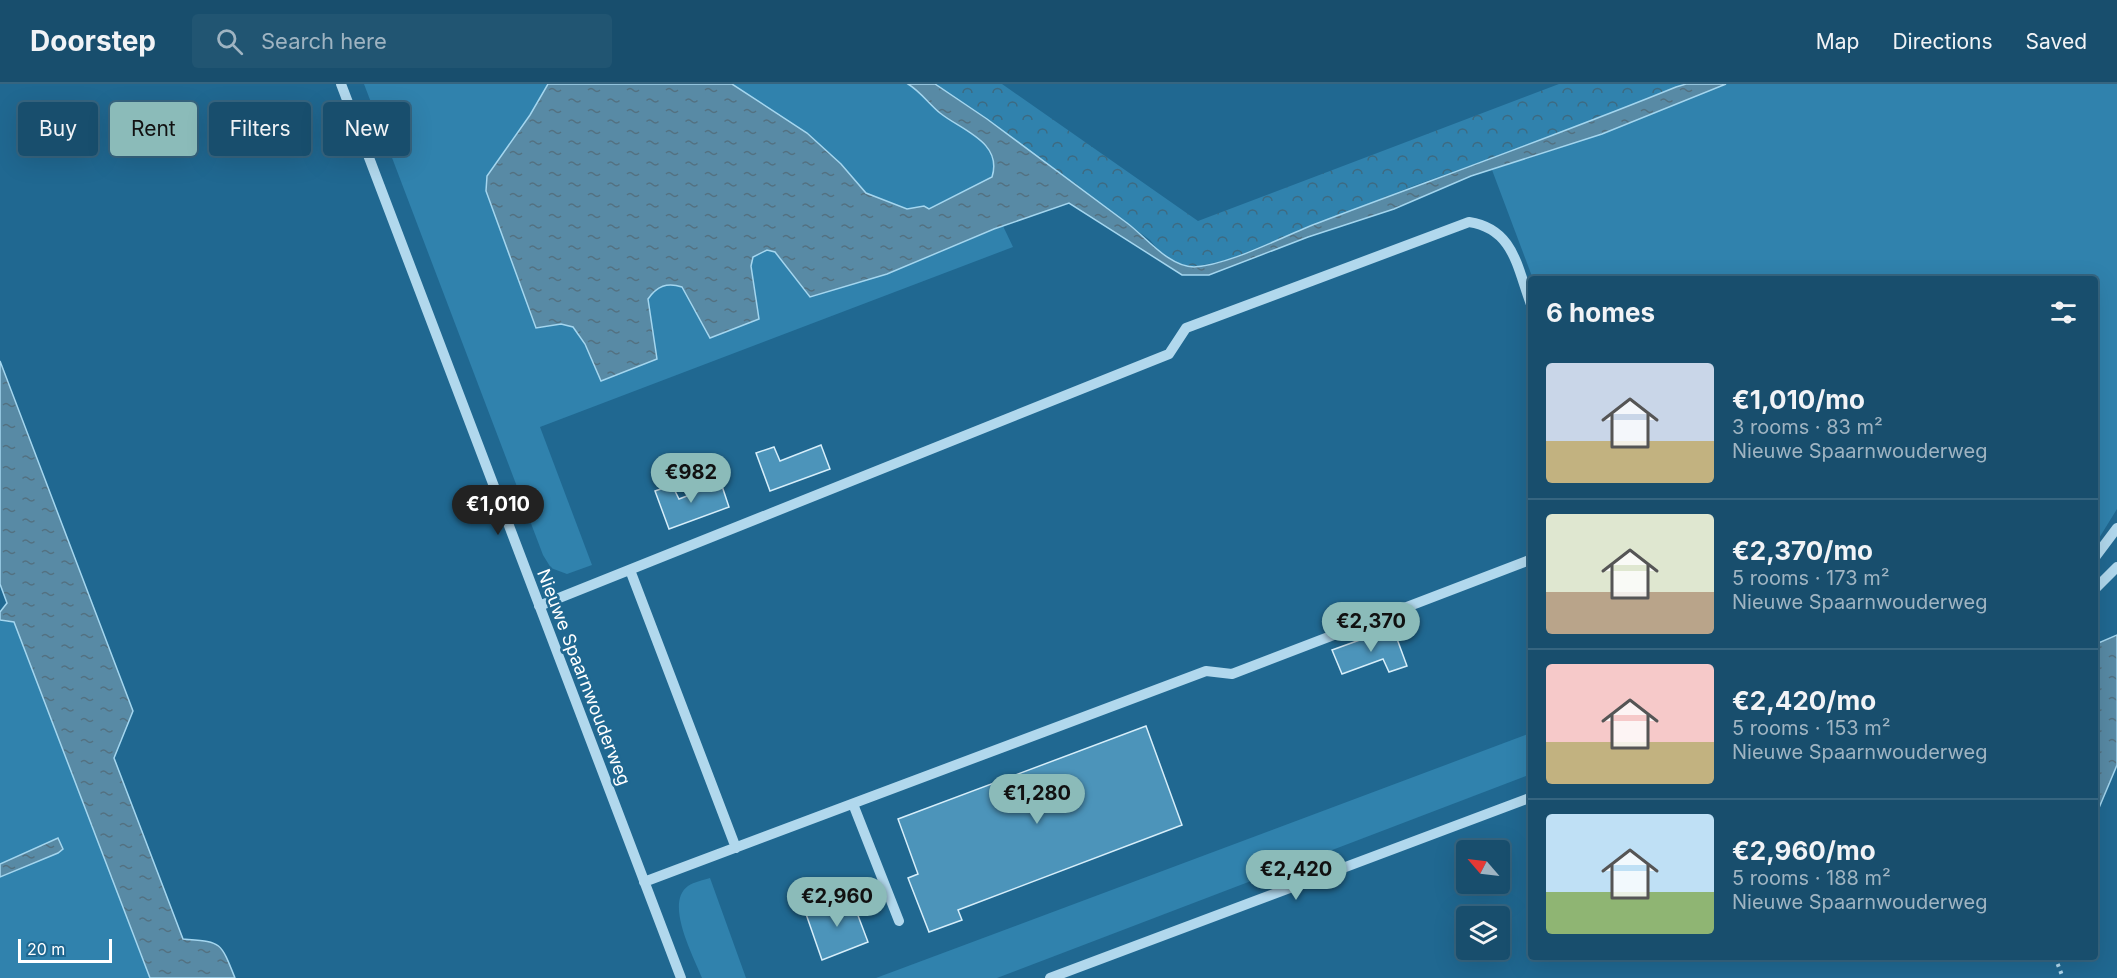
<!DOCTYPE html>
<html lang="en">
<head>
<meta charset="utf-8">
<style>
  :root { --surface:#184e6d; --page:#215572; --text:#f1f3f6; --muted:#9fb4c2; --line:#366580; --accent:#8bbbb9 }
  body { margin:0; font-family:Inter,sans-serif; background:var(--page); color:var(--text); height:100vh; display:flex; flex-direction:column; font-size:22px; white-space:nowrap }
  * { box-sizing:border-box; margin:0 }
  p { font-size:20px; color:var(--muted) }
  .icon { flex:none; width:33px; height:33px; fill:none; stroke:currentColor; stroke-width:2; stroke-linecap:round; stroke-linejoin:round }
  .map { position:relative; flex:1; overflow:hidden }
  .drawer { position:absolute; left:1528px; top:192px; width:570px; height:684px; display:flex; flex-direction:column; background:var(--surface); border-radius:6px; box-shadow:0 6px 24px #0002,0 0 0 2px var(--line) }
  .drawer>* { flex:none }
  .hud { position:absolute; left:18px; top:18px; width:570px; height:54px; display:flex; gap:12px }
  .needle { width:39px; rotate:298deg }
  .buttons { position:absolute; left:1456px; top:756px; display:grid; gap:12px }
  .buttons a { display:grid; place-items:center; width:54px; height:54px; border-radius:6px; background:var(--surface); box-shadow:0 6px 24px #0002,0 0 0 2px var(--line); font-size:30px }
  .scale { position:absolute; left:18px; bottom:15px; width:94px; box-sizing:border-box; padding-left:6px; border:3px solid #fff; border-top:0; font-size:16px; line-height:21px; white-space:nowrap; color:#fff; -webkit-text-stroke:4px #206891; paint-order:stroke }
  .price { position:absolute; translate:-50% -51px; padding:0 14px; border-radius:21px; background:var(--accent); color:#111; font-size:20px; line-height:39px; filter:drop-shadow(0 2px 3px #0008) }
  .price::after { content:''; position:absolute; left:50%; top:36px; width:18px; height:14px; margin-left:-9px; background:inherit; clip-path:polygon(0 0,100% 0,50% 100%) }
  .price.active { background:#222; color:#fff }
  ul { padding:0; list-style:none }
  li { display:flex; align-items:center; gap:18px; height:150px; padding:0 18px }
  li+li { border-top:2px solid var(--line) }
  li span { display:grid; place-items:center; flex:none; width:168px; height:120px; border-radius:6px; color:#555 }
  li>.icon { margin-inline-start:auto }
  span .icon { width:72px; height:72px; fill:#fffc; stroke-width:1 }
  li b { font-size:26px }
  h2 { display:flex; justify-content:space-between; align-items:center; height:72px; padding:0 18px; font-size:26px }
  .tag { padding:0 21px; border-radius:6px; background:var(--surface); box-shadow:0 6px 24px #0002,0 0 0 2px var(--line); font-size:21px; line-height:54px }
  .tag.active { background:var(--accent); color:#111 }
  header { display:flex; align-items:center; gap:36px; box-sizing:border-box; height:84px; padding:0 30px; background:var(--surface); border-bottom:2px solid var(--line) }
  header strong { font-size:28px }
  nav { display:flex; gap:33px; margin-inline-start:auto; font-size:21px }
  .search { width:420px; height:54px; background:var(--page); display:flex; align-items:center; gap:15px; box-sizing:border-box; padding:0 21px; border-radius:6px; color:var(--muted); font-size:22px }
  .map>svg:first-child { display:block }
  .grass { fill:#3082ad }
  .forest { fill:url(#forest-crowns) }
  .water { fill:url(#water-ripples); stroke:#a4d6ef; stroke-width:1.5 }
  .building { fill:#4c94ba; stroke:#d6eefa; stroke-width:1.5 }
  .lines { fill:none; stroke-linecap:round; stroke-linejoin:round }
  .path { stroke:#b1d8ed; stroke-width:4; stroke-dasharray:3 4.5; stroke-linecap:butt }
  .minor { stroke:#b1d8ed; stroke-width:10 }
  .labels { text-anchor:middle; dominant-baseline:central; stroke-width:5; stroke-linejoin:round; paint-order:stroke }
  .street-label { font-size:18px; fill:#fff; stroke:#206891 }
</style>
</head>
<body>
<header>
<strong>Doorstep</strong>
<div class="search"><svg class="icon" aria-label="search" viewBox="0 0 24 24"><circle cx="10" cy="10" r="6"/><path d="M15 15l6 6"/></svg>Search here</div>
<nav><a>Map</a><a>Directions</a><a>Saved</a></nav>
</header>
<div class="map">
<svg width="2117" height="894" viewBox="0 0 2117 894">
  <defs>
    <pattern id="forest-crowns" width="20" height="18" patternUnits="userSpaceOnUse" patternTransform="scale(1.5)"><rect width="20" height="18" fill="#3082ad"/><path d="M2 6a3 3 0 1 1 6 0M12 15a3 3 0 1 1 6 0" fill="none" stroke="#3d6a81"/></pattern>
    <pattern id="water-ripples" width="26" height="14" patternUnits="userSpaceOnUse" patternTransform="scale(1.5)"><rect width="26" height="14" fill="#588aa5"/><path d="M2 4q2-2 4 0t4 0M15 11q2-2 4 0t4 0" fill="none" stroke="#537181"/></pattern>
  </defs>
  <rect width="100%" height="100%" fill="#206891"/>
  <!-- grass -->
  <path class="grass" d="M364 0H548L530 31 487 92 486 107 536 243 561 240 573 243 585 260 601 296 657 275 648 215C657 202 667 198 682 203L710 254 759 235 751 182 753 173 767 166 775 168 810 213 887 190 1003 142 1013 163 540 343 592 481 567 490 551 484 543 471Z
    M732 0H908C920 7 929 20 940 29 962 47 1003 58 992 93L929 125 924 122 907 125 866 109 841 80 807 49Z
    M1726 0H2117V425L2096 459V195H1533L1492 86 1602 50Z
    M0 537 14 538 150 894H0V793L57 769 58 755 0 780Z
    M1531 649V690L997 894H876Z
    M710 794 746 894H702C694 873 664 819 688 802 694 798 704 796 710 794Z"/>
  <!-- forest -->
  <path class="forest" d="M935 0H1002L1198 137 1559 0H1686L1539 57 1413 102 1227 176 1193 183 1178 179 1163 172 1150 156 1127 139 987 35Z"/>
  <!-- water -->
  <path class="water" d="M548 0H732L807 49 841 80 866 109 907 125 924 122 929 125 992 93C1003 58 961 46 940 29 929 20 920 7 908 0H935L987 35 1127 139C1146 153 1169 183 1194 183 1230 181 1283 152 1318 139 1437 94 1558 51 1676 3L1686 0H1726L1602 50 1471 92 1394 125 1308 153 1209 191H1182L1069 119 994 145 887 190 810 213 775 168 767 166 753 173 751 182 759 235 710 254 682 203C667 198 657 202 648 215L657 275 601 297 585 260 573 243 561 240 536 244 486 107 487 92 530 31Z
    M0 277 133 627 114 674 183 855C221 858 220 856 235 894H150L14 538 0 536V528L7 519 0 500Z
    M2117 551V681L2096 731V560Z
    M58 754 63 765 58 769 0 793V780Z"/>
  <!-- building -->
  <path class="building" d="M821 361 830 385 770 407 756 369 774 363 780 377Z
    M721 399 729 423 669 445 655 407 672 401 679 415Z
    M1393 544 1407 582 1389 588 1383 575 1342 590 1332 566Z
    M1146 642 1182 741 958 826 962 836 929 848 908 794 918 790 898 735Z
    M851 813 868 858 822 876 806 830Z"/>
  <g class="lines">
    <!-- path -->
    <path class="path" d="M2055 873 2063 894"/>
    <!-- minor -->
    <path class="minor" d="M341 0 681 894
      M2096 472 2117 444
      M630 486 736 764
      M2096 504 2117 483
      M539 522 1169 270 1186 244 1469 138C1515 145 1517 185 1532 223
      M853 720 899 837
      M644 798 1206 587 1232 590 1532 475
      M1050 894 1532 713"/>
  </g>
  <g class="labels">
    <!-- street labels -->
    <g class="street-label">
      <text transform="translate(584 593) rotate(69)">Nieuwe Spaarnwouderweg</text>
    </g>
  </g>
</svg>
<div class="buttons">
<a><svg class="needle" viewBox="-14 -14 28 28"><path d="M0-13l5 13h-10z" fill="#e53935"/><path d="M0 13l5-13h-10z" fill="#9fb4c2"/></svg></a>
<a><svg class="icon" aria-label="layers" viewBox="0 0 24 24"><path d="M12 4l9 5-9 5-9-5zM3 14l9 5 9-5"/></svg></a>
</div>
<div class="scale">20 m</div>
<b class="price" style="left:691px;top:420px">€982</b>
<b class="price active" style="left:498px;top:452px">€1,010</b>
<b class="price" style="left:1371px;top:569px">€2,370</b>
<b class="price" style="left:1037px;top:741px">€1,280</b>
<b class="price" style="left:1296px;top:817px">€2,420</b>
<b class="price" style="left:837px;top:844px">€2,960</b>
<div class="hud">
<a class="tag">Buy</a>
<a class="tag active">Rent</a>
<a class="tag">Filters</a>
<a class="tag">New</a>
</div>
<section class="drawer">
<h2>6 homes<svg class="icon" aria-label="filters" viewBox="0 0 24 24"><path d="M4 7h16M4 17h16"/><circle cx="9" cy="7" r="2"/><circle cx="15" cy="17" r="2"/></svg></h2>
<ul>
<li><span style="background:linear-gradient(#c9d6e8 65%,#c2b280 0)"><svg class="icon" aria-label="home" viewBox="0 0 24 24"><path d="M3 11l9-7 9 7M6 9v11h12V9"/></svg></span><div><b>€1,010/mo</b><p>3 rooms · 83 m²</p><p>Nieuwe Spaarnwouderweg</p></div></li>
<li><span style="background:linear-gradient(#dfe7d0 65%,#b9a48a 0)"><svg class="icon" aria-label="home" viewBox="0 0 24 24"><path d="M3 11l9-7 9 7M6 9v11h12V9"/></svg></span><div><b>€2,370/mo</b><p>5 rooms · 173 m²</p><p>Nieuwe Spaarnwouderweg</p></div></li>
<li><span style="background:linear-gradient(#f6c9c9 65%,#c2b280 0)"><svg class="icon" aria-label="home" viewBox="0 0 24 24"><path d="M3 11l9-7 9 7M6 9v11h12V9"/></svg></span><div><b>€2,420/mo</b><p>5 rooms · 153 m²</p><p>Nieuwe Spaarnwouderweg</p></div></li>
<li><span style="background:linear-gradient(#bfe0f5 65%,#8fb573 0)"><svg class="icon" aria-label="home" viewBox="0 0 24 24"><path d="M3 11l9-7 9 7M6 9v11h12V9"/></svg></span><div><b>€2,960/mo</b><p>5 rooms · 188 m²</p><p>Nieuwe Spaarnwouderweg</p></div></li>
</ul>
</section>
</div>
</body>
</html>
